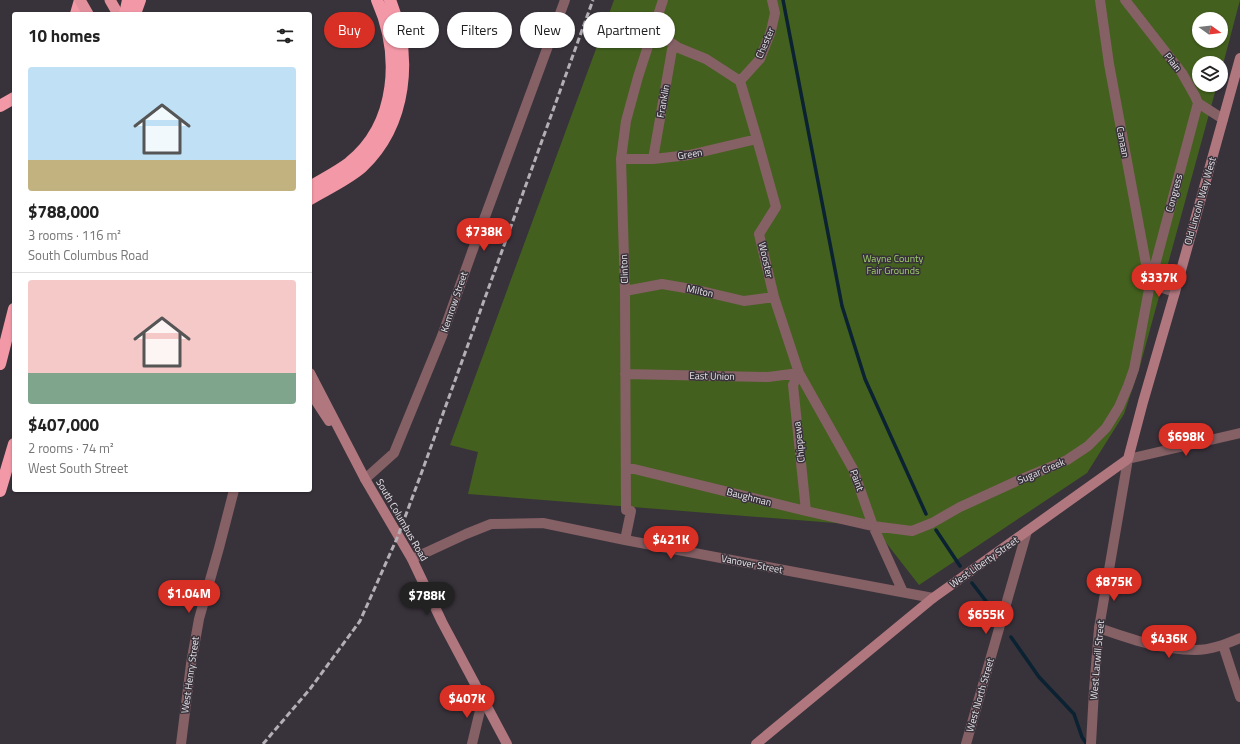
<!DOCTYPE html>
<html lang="en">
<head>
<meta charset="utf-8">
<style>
  :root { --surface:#fff; --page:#f6f6f6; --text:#222; --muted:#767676; --line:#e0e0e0; --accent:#d93025 }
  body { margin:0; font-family:"Titillium Web",sans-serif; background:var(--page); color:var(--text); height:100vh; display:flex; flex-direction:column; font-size:15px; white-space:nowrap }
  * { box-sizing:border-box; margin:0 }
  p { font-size:13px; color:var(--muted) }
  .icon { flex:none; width:22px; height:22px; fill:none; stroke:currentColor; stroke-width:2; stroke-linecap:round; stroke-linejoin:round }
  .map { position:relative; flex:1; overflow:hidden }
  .drawer { position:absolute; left:12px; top:12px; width:300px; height:480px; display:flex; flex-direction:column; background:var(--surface); border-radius:4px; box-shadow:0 1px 3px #0004 }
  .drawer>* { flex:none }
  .guide { position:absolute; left:324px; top:12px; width:380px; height:36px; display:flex; gap:8px }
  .needle { width:26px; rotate:105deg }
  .controls { position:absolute; left:1192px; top:12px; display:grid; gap:8px }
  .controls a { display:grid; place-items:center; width:36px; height:36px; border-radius:50%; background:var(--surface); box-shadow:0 1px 3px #0004; font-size:20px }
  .price { position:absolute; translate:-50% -34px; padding:0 9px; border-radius:14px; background:var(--accent); color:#fff; font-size:13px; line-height:26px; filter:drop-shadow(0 1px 2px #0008) }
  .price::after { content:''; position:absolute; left:50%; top:24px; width:12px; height:9px; margin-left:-6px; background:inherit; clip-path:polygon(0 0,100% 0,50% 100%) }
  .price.selected { background:#222; color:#fff }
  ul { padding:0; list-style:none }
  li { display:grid; align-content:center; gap:8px; height:212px; padding:0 16px }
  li+li { border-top:1px solid var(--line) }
  li span { display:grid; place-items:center; height:124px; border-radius:4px; color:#555 }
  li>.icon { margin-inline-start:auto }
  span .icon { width:72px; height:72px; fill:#fffc; stroke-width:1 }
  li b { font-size:17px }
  h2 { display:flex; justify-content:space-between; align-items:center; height:48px; padding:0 16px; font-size:17px }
  .chip { padding:0 14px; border-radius:18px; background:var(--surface); box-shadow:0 1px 3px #0004; font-size:14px; line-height:36px }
  .chip.selected { background:var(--accent); color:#fff }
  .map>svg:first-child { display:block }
  .green { fill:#43601e; fill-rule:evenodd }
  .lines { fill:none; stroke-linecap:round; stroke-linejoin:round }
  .stream { stroke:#0a2232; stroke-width:3.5 }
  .minor { stroke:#856065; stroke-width:10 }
  .tertiary { stroke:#856065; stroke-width:10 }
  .secondary { stroke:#b1777f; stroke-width:10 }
  .trunk { stroke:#e2909c; stroke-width:11 }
  .motorway { stroke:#f298a6; stroke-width:12 }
  .rail { stroke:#b3afb5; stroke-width:3; stroke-dasharray:6 3; stroke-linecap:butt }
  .trunk-bridge { stroke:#e2909c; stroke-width:11 }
  .labels { text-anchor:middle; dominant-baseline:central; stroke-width:3; stroke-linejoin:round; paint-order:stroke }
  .street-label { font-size:10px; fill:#e9e5eb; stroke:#38323a }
  .park-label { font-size:10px; fill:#a1d06c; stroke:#38323a }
</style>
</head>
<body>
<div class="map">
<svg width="1240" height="744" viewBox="0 0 1240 744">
  <rect width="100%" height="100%" fill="#38323a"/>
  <!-- green -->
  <path class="green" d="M614 0H1240L1221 72V63H1199V85H1217L1140 366 1124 414 1087 473 919 585 873 526 468 494 478 452 450 445ZM1199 19H1221V41H1199Z"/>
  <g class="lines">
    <!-- stream -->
    <path class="stream" d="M783 0 842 306 865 379 926 514
      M936 530 960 566
      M972 583 996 614
      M1011 637 1039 677 1074 714 1082 737 1086 743"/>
    <!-- minor -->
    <path class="minor" d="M1100 0 1109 64 1149 280
      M1125 0 1182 73 1195 96 1198 103 1223 119
      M656 26 666 39 679 48 706 59 740 81
      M740 81 757 139 776 207 759 234 774 297 799 373 853 469 873 526 903 592
      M740 81 760 59 771 31 775 13 772 0
      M621 159H653L689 155 757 139
      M653 159 673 44
      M1150 284 1175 292
      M625 291 662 284 697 290 744 301 774 297
      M799 373 793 385 806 511
      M625 374 768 377 799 373
      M626 467 806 511 873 526 912 531 932 523 960 507 1019 480 1067 460 1088 446 1106 428 1119 407 1128 386 1134 369 1150 284 1198 103
      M365 479 394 453 442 336 472 252 565 0
      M625 540 631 511 626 510 625 291 621 159 626 121 638 77 663 0
      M412 559 466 534 491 524 543 523 625 540 933 598
      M1099 628C1130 639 1162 650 1195 650 1211 650 1226 644 1240 638
      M1223 645 1240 697
      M181 744 191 664 199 619 219 548 234 490
      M472 744 483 698"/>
    <!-- tertiary -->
    <path class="tertiary" d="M966 744 1027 531
      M1091 744 1094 690 1099 628 1128 459 1240 433"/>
    <!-- secondary -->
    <path class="secondary" d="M310 373 365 479 412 559 442 622 507 744
      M310 392 329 421
      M756 744 933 598 1128 459 1143 402 1175 292 1240 58"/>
    <!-- trunk -->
    <path class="trunk" d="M110 0 118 14"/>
    <!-- motorway -->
    <path class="motorway" d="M76 14 80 0
      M125 14 128 0
      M135 14 140 0
      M0 106 14 98
      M310 187C323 179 337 172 349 163 398 124 401 54 377 0
      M310 199C327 189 347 180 362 167 407 124 413 56 390 0
      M0 364 14 309
      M0 491 14 444"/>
    <!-- rail -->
    <path class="rail" d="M263 744 310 689 360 621 398 536 424 466 593 0"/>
    <!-- trunk-bridge -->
    <path class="trunk-bridge" d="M80 0 88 14"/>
  </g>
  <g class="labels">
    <!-- street labels -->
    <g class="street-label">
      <text transform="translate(765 43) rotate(-67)">Chester</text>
      <text transform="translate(1173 62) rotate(52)">Plain</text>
      <text transform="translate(663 101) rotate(-80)">Franklin</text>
      <text transform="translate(1123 142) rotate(79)">Canaan</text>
      <text transform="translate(690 154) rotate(-10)">Green</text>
      <text transform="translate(1174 193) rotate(-75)">Congress</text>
      <text transform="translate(1200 201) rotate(-74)">Old Lincoln Way West</text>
      <text transform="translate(766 260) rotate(77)">Wooster</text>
      <text transform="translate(624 269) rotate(-92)">Clinton</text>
      <text transform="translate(700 291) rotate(12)">Milton</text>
      <text transform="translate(454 302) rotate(-71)">Kemrow Street</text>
      <text transform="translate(712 376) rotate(1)">East Union</text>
      <text transform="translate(799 442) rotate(-96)">Chippewa</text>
      <text transform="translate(1041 471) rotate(-23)">Sugar Creek</text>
      <text transform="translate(857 480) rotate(70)">Paint</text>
      <text transform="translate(749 497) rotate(14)">Baughman</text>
      <text transform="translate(402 520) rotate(60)">South Columbus Road</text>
      <text transform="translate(984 562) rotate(-35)">West Liberty Street</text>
      <text transform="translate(752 564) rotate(11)">Vanover Street</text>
      <text transform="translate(1097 660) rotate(-85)">West Larwill Street</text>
      <text transform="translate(190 675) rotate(-82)">West Henry Street</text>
      <text transform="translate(980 695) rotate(-74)">West North Street</text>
    </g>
    <!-- park labels -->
    <g class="park-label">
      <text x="893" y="258">Wayne County<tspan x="893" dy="12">Fair Grounds</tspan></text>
    </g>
  </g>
</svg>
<div class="controls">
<a><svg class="needle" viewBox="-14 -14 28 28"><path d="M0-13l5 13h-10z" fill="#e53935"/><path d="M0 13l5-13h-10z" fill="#767676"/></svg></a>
<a><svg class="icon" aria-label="layers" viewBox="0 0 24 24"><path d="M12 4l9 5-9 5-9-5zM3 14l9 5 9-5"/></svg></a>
</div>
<b class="price" style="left:484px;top:252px">$738K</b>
<b class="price" style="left:1159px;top:298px">$337K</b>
<b class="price" style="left:1186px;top:457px">$698K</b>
<b class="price" style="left:671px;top:560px">$421K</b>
<b class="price" style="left:1114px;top:602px">$875K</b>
<b class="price" style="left:189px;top:614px">$1.04M</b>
<b class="price selected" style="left:427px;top:616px">$788K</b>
<b class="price" style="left:986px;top:635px">$655K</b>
<b class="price" style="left:1169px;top:659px">$436K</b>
<b class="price" style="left:467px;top:719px">$407K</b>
<div class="guide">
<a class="chip selected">Buy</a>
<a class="chip">Rent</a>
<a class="chip">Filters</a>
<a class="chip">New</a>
<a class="chip">Apartment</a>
</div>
<section class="drawer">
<h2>10 homes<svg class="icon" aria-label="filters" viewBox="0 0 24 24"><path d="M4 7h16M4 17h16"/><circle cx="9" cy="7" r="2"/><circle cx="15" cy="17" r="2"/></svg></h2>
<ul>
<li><span style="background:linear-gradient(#bfe0f5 75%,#c2b280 0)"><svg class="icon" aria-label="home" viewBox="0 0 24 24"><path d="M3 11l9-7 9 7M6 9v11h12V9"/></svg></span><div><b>$788,000</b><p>3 rooms · 116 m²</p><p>South Columbus Road</p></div></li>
<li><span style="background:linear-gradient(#f6c9c9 75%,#7fa58c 0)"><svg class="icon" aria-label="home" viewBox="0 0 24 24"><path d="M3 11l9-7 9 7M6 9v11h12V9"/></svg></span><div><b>$407,000</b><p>2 rooms · 74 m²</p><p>West South Street</p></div></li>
</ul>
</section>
</div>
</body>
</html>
